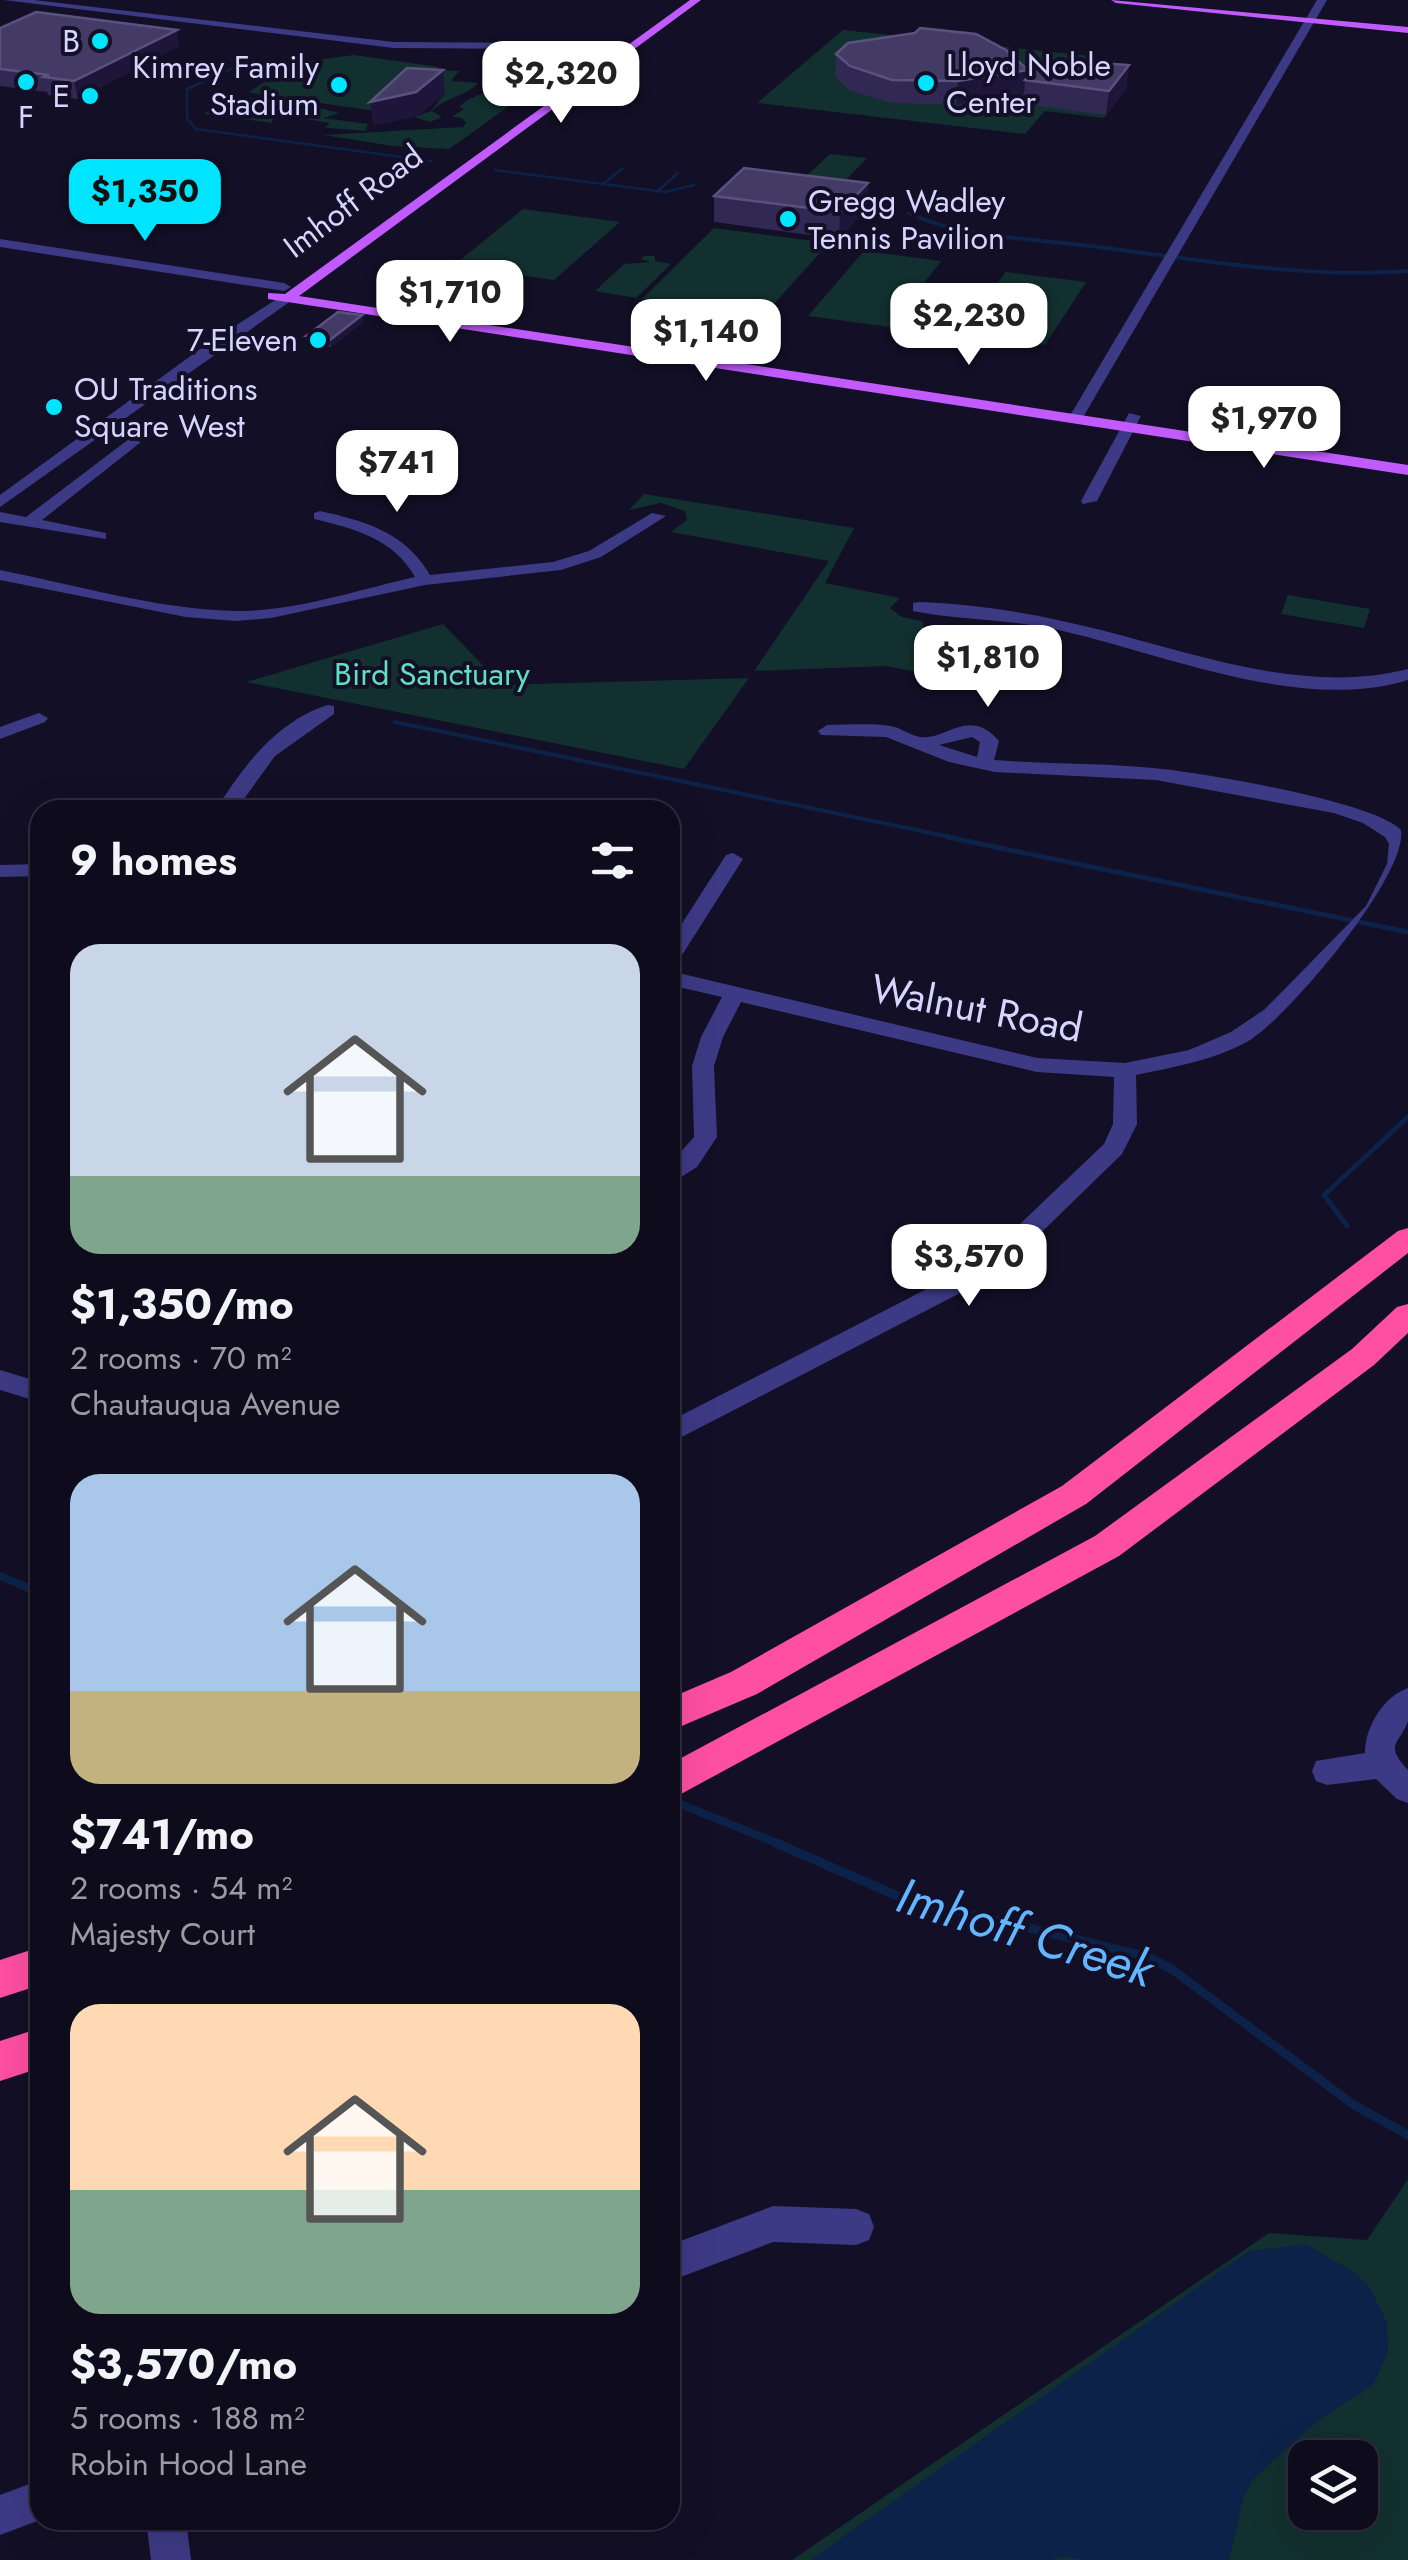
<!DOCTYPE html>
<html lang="en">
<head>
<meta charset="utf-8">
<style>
  :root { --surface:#0e0b1c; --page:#1c1929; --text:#f1f3f6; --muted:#9b9ba3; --line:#2e2b3b; --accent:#00e5ff }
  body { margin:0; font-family:Jost,sans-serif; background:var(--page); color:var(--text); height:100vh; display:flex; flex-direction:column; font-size:38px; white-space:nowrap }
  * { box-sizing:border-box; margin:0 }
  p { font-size:32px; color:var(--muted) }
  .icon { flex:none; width:55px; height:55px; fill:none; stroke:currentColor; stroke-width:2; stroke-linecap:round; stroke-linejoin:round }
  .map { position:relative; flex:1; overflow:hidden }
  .details { position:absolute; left:30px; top:800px; width:650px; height:1730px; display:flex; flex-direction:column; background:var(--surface); border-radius:30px; box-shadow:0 10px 40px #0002,0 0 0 2px var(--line) }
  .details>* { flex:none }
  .buttons { position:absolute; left:1288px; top:2440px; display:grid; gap:20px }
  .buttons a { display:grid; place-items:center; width:90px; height:90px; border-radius:20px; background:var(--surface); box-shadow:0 10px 40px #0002,0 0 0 2px var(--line); font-size:50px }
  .price { position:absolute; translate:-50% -85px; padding:0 22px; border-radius:20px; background:#fff; color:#222; font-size:32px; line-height:65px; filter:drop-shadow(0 2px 5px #0008) }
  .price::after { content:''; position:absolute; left:50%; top:60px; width:30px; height:22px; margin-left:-15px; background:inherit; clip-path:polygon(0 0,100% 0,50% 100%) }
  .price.selected { background:var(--accent); color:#111 }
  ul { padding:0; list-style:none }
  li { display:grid; align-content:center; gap:20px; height:530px; padding:0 40px }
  li span { display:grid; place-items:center; height:310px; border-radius:30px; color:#555 }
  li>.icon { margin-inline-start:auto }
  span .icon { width:180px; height:180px; fill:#fffc; stroke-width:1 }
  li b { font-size:42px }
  h2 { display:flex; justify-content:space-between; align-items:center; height:120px; padding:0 40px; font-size:42px }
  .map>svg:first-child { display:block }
  .green { fill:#12302f; fill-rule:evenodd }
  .water { fill:#0c2248 }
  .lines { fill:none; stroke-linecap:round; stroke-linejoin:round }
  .stream-far4 { stroke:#0c2248; stroke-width:2.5 }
  .stream-far3 { stroke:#0c2248; stroke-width:4 }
  .stream-far2 { stroke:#0c2248; stroke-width:5 }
  .stream-far1 { stroke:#0c2248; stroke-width:8 }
  .stream { stroke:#0c2248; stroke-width:9 }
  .minor { fill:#3d3a85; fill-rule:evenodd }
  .major { fill:#c25bff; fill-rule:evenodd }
  .highway { fill:#ff4fa3; fill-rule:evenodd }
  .wall { fill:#312854 }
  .shaded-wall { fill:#1d163a }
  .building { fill:#433a66; stroke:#5a527e; stroke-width:2.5 }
  .poi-dot { fill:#00e5ff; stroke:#130f26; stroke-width:4 }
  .labels { text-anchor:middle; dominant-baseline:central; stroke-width:8; stroke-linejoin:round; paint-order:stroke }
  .far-poi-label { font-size:32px; fill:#d9d4ff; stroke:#130f26; text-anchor:end }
  .far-street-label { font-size:32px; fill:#d9d4ff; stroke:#130f26 }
  .far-park-label { font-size:32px; fill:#5fe0c0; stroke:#130f26 }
  .street-label { font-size:40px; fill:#d9d4ff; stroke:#130f26 }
  .near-water-label { font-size:50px; font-style:italic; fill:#62b6ff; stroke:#130f26 }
</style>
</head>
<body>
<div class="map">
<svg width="1408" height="2560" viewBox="0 0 1408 2560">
  <rect width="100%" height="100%" fill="#130f26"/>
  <!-- green -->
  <path class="green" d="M843 30 1091 56 1073 79 1128 85 1104 118 1045 111 1025 134 757 103Z
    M354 55 439 67 437 70 459 71 451 81 478 83C464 98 447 96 432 111L442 117 430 122 414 117 431 111 444 94 376 111 320 103 312 106 339 113 323 118 368 124 366 131 329 128 325 127 330 123 282 115 272 120 273 123 205 114 210 106 256 97 290 103 265 120 297 101 249 92 293 63Z
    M513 78 543 82 449 149 393 146 323 135 463 127 466 123 462 118 452 117 464 109 459 107C473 93 495 92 513 78Z
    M830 154 867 158 837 189 798 184Z
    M523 209 620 222 554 280 453 266Z
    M714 228 829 243 764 315 642 299Z
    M864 251 941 261 890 327 808 316Z
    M644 256H655V261L671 264 636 298 595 291 624 264 650 262 641 259Z
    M1006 272 1086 282 1045 345 960 333Z
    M644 494 854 528 825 583 900 598 890 608 902 617 922 621 939 677 887 666 754 671 829 561 671 532 687 520 685 511 661 503 629 510Z
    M1288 595 1370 609 1364 628 1281 614Z
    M443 624 502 685 749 678 684 769 246 682Z
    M1408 2179V2560H792L1269 2233 1367 2240ZM1305 2458H1360V2512H1305Z"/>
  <!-- water -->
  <path class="water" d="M1306 2244 1355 2273 1369 2286 1387 2322 1388 2353 1373 2385 1320 2419 1254 2478 1244 2496 1229 2560H1082L1066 2556 1049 2560H810L1249 2251Z"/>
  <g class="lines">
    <!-- stream-far4 -->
    <path class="stream-far4" d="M233 68 187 89V118L196 129 431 161
      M495 170 665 192 694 185
      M604 183 623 168
      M659 190 678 173
      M908 213 916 217"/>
    <!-- stream-far3 -->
    <path class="stream-far3" d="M911 214C963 238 1025 238 1082 245 1189 258 1301 279 1408 271
      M395 722 960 839"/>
    <!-- stream-far2 -->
    <path class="stream-far2" d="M947 837 1408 932
      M1347 1226 1324 1195 1408 1117"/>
    <!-- stream-far1 -->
    <path class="stream-far1" d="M0 1576 40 1593
      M670 1800 782 1845"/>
    <!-- stream -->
    <path class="stream" d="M776 1843 900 1897 1149 1957 1173 1970 1354 2105 1408 2135"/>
    <!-- minor -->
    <path class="minor" d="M4 0H34L394 42 542 43 628 54 623 57 542 49 394 48Z
      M1317 0H1327L1082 419 1070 422 1068 419Z
      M0 239 284 283 291 287 284 291 0 247Z
      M283 295 295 298 0 507V495L207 344Z
      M1129 413 1141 416 1097 501 1083 504 1081 501Z
      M129 439 141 442 42 520 106 533V539L0 522V512L26 517Z
      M320 511C365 521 405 532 430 575L553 562 589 551 652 513 666 516 601 557 561 570 425 585 271 618 236 621 186 617 0 580V570C76 585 156 609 234 611 294 612 357 590 415 577 393 538 355 529 314 519V513Z
      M919 602C981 604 1041 615 1101 630 1200 655 1306 695 1408 669V680C1298 714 1159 651 1049 628 1004 619 957 620 913 611V603Z
      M328 705 334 706V714L275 756 236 810H216C242 767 278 720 328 705Z
      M39 713 48 718 45 722 0 739V727Z
      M827 725C847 725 870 723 890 726 900 727 909 735 920 737 946 741 969 706 999 741L994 760C1047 764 1101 763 1153 768 1198 772 1374 801 1401 830 1408 876 1284 1023 1245 1043 1210 1061 1174 1067 1136 1075L1137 1124 1122 1154 1017 1256 964 1291 670 1443V1421L946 1279 999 1244 1104 1144 1113 1124 1114 1077 1037 1072 741 1002 723 1037 714 1066 717 1137 697 1167 670 1184V1164L694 1137 692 1066 701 1037 722 997 670 985V971L1037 1058 1125 1063 1189 1050 1231 1032 1265 1009 1366 906 1387 864 1389 844 1385 837 1363 823 1334 813 1156 780 995 772 949 762 886 737 821 735 818 731ZM972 737 980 742 977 757 939 745Z
      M497 801 504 803 505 810H484Z
      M733 853 743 859 677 963 670 964V942L726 855Z
      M40 864V876L0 877V865Z
      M0 1370 40 1382V1402L0 1390Z
      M1408 1688C1408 1697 1408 1712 1408 1721 1400 1744 1383 1744 1408 1770V1803L1397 1799 1376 1779 1327 1785 1316 1781 1312 1771 1316 1761 1365 1753C1365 1727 1383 1697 1408 1688Z
      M773 2206 856 2209 869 2214 874 2227 869 2240 856 2245 773 2242 670 2281V2245Z
      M40 2480V2520L0 2535V2495Z
      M146 2520H186L191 2560H151Z"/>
    <!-- major -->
    <path class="major" d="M690 0H701L299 296 1408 465V475L268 299V293L285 294Z
      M1111 0 1408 27V33L1116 3Z"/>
    <!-- highway -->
    <path class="highway" d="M1408 1228V1253L1086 1504 757 1694 670 1731V1698L731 1672 1062 1486 1398 1231Z
      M1408 1304V1333L1374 1365 1119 1556 670 1800V1764L1095 1536 1352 1349 1397 1307Z
      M40 1947V1985L0 1998V1960Z
      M40 2028V2068L0 2081V2041Z"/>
  </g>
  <!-- wall -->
  <path class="wall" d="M0 28 179 46 78 99 48 95 47 92 0 86Z
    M836 54 1028 70V77L1129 65 1126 89 1106 115 1023 104 1024 94 956 105 891 103 849 90 835 77Z
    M868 183 866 209 839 239 714 222V196Z
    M362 315 363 322 331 347 307 344 306 336Z"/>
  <!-- shaded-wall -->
  <path class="shaded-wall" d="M177 30 179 46 78 99 74 81Z
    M1129 65 1126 89 1106 115 1109 91Z
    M443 70 445 94 418 116 373 126 370 102Z
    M1028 70 1027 80H1025L1024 94 956 105 958 81Z
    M868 183 866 209 839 239 840 212Z
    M362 315 363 322 331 347 330 340Z"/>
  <!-- building -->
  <path class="building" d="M36 12 177 30 74 81 44 77 49 75 0 69V28Z
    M920 28 976 34 1006 50 1028 70 958 81 892 80 850 66 836 54 848 43 915 33Z
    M1044 59 1129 65 1109 91 1025 80Z
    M407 68 443 70 416 92 370 102Z
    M744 168 868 183 840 212 714 196Z
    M338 312 362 315 330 340 306 336Z"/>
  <!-- markers -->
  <g class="poi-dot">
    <circle cx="100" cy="41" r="10"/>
    <circle cx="26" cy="82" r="10"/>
    <circle cx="926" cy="83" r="10"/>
    <circle cx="339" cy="85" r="10"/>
    <circle cx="90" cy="96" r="10"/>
    <circle cx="788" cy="219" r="10"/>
    <circle cx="318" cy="340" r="10"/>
    <circle cx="54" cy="407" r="10"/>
  </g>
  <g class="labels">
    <!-- far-poi labels -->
    <g class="far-poi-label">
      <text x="80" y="41">B</text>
      <text x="946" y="65" text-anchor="start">Lloyd Noble<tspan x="946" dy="37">Center</tspan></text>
      <text x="319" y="67">Kimrey Family<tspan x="319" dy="37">Stadium</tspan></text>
      <text x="70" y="96">E</text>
      <text x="26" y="117" text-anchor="middle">F</text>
      <text x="808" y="201" text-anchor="start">Gregg Wadley<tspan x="808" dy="37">Tennis Pavilion</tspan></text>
      <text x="298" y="340">7-Eleven</text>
      <text x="74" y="389" text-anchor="start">OU Traditions<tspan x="74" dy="37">Square West</tspan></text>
    </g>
    <!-- far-street labels -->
    <g class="far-street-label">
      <text transform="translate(353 201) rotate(-37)">Imhoff Road</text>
    </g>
    <!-- far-park labels -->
    <g class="far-park-label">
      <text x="432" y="674">Bird Sanctuary</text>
    </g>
    <!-- street labels -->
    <g class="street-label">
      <text transform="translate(977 1008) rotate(11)">Walnut Road</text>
    </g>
    <!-- near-water labels -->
    <g class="near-water-label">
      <text transform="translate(1025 1932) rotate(17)">Imhoff Creek</text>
    </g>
  </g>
</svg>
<div class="buttons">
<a><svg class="icon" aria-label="layers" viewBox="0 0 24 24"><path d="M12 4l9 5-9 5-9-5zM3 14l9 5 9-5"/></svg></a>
</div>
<b class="price" style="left:561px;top:126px">$2,320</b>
<b class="price selected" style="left:145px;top:244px">$1,350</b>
<b class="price" style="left:450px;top:345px">$1,710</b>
<b class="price" style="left:969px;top:368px">$2,230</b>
<b class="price" style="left:706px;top:384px">$1,140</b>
<b class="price" style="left:1264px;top:471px">$1,970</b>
<b class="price" style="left:397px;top:515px">$741</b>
<b class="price" style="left:988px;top:710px">$1,810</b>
<b class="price" style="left:969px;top:1309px">$3,570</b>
<section class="details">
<h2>9 homes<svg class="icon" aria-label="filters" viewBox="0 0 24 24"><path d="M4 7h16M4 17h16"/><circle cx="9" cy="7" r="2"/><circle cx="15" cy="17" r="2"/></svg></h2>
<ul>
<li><span style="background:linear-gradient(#c9d6e8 75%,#7fa58c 0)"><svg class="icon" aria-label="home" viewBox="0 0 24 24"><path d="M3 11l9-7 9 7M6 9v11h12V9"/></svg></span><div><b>$1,350/mo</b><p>2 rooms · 70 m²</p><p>Chautauqua Avenue</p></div></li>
<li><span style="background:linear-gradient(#a9c7e8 70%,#c2b280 0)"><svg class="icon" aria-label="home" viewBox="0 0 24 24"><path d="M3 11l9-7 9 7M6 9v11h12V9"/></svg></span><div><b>$741/mo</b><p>2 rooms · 54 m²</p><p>Majesty Court</p></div></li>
<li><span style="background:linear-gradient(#ffd9b3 60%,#7fa58c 0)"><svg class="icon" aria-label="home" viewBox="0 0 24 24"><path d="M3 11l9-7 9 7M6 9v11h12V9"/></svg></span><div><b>$3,570/mo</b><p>5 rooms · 188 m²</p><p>Robin Hood Lane</p></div></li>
</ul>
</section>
</div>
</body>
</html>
